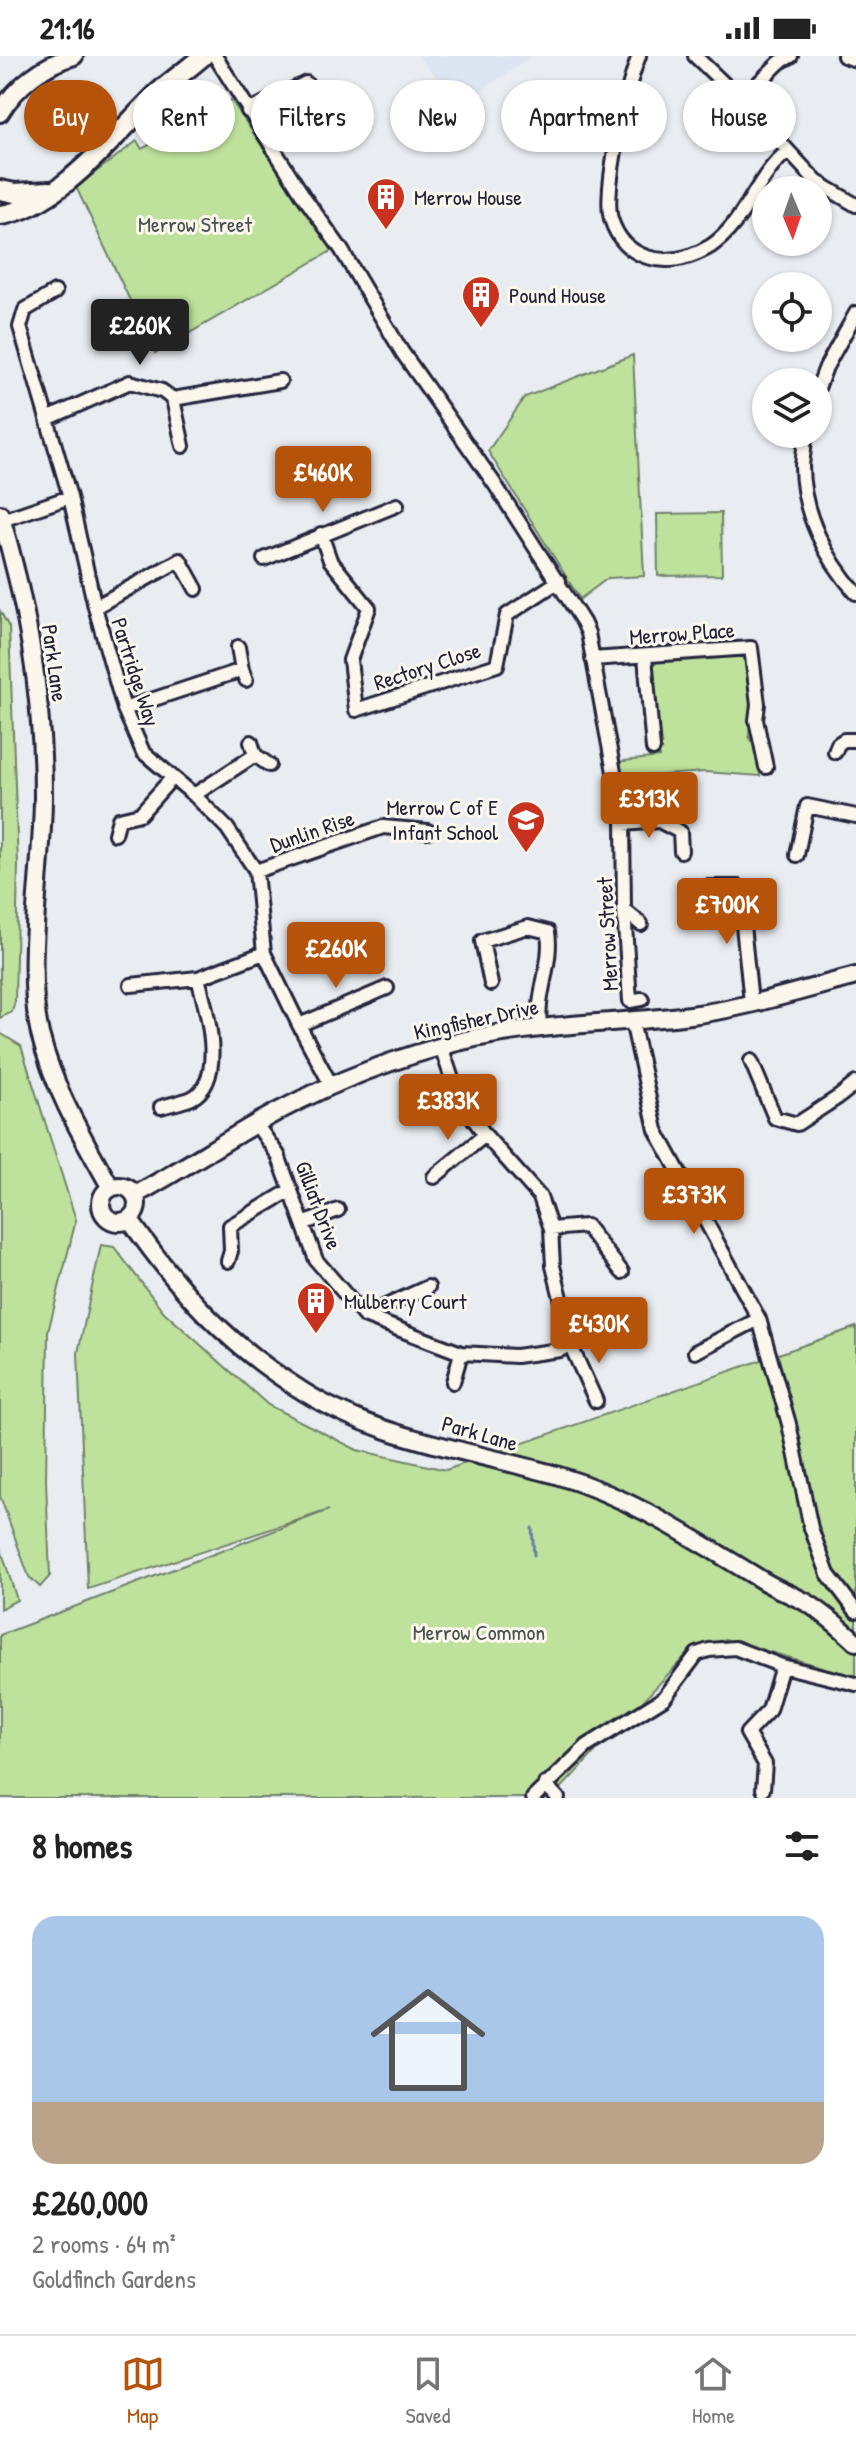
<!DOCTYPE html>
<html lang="en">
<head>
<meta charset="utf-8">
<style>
  :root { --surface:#fff; --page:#f2f2f2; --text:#222; --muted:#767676; --line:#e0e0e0; --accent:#b45309 }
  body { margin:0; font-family:"Patrick Hand",sans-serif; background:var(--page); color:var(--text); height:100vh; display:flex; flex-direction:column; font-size:30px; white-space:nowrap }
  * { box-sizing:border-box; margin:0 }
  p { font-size:26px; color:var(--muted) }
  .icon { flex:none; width:44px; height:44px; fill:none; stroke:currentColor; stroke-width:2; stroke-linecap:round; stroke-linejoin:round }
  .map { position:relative; height:1742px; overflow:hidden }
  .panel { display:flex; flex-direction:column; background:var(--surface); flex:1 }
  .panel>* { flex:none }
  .hud { position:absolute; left:24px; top:24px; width:808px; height:72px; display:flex; gap:16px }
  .needle { width:52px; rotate:178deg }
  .fabs { position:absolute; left:752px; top:120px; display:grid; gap:16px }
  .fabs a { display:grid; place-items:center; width:80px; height:80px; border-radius:50%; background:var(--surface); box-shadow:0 2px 6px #0004; font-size:40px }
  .price { position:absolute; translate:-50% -68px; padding:0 18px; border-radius:8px; background:var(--accent); color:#fff; font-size:26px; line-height:52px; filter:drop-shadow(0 2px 4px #0008) }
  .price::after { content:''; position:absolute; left:50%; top:48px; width:24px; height:18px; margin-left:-12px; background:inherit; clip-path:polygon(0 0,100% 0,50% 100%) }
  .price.selected { background:#222; color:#fff }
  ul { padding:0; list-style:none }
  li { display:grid; align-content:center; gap:16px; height:424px; padding:0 32px }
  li+li { border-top:2px solid var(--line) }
  li span { display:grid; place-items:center; height:248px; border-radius:24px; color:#555 }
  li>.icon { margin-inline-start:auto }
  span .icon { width:144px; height:144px; fill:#fffc; stroke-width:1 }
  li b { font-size:34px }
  h2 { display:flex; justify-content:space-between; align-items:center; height:96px; padding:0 32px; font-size:34px }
  .pill { padding:0 28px; border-radius:36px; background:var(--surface); box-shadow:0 2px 6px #0004; font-size:28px; line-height:72px }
  .pill.selected { background:var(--accent); color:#fff }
  .status { display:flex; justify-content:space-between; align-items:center; height:56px; padding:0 40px; background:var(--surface); direction:ltr }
  .status svg { height:22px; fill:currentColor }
  .tab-bar { display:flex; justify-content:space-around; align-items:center; height:112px; border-top:2px solid var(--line); background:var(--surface); font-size:22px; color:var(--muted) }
  .tab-bar a { display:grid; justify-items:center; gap:4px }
  .tab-bar .selected { color:var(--accent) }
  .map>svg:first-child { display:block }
  .built { fill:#dde4f2 }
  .green { fill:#bee29c; stroke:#70826c; stroke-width:2 }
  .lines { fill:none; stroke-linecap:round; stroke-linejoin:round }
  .stream { stroke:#6680a5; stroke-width:3 }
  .street-casing { stroke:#22223b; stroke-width:18 }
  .secondary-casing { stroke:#22223b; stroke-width:22 }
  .primary-casing { stroke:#22223b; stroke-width:24 }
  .street { stroke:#fbf7ec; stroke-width:12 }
  .secondary { stroke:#fbf7ec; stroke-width:16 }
  .primary { stroke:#fbf7ec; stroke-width:18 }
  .labels { text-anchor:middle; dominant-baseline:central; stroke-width:6; stroke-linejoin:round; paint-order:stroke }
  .poi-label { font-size:22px; fill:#22223b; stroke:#fbf7ec; text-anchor:start }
  .park-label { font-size:22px; fill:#495253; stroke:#fbf7ec }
  .street-label { font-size:22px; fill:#22223b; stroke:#fbf7ec }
</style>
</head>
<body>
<div class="status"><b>21:16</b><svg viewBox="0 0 49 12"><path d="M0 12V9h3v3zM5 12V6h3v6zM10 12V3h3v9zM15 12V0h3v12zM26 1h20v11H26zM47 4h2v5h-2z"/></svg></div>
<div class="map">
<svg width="856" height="1742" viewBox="0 0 856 1742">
  <rect width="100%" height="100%" fill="#e9ecf0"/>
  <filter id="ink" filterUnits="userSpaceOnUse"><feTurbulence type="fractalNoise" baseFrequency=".0125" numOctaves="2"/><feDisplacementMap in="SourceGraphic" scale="16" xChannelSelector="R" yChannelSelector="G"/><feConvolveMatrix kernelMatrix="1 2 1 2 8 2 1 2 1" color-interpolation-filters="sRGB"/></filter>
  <g filter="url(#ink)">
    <!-- built -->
    <path class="built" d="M418 0H532L462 48Z"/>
    <!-- green -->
    <path class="green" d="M231 44 333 194 155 297 76 131 137 85 142 93Z
      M633 299 644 520 608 522 580 543 488 395 525 341Z
      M721 457 722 519 658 520 657 458Z
      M0 555 9 571 18 809 15 945 12 956 0 962Z
      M745 596 752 647 749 680 759 700 760 720 705 716 619 722 615 706 659 701 650 604Z
      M0 977 21 990 76 1164 48 1276 46 1425 50 1520 40 1531 29 1521 0 1440Z
      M101 1189 114 1191 164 1256 268 1349 357 1394 446 1414 856 1271V1621L725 1583 687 1598 552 1742H0V1579L329 1454 88 1533 78 1297Z
      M0 1490 17 1544 0 1553Z"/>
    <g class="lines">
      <!-- stream -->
      <path class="stream" d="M532 1472 534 1499"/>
      <!-- street casing -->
      <g class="street-casing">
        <path id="street" d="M215 0 304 141 341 193 402 296 494 427 583 566 588 577 623 764 624 854 630 945 642 943
          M639 0C627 30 603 133 611 163 617 182 628 195 647 201 669 208 691 202 711 190 746 166 756 120 788 95
          M695 0 741 44 817 126 856 149
          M844 0 856 4
          M741 44 780 6 791 0
          M248 55 306 27
          M55 236 25 254 20 271 70 441
          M818 332 826 311 856 257
          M173 343 183 390
          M47 363 130 326 162 335 173 343 280 325
          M805 378C805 389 803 399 802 410 802 457 826 503 856 537
          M2 464 70 441 95 551 124 653 143 696 194 739 227 772 256 815 264 897 299 969 331 1029
          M321 478 330 504 369 552 350 604 356 654 497 609 507 559 559 525
          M264 503 397 449
          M95 551 180 504 196 533
          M238 591 242 614 246 624
          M645 600 653 693
          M592 603 751 592 758 648 756 664 766 711
          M124 653 242 614
          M251 686 255 699 269 709
          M835 696 838 688 844 684H856
          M194 739 255 699
          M623 768 659 765 680 776 681 795
          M115 778 119 763 140 758 172 722
          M797 799 807 750 856 760
          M256 815 383 771 428 775
          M706 831H739L751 946
          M624 854 641 868
          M198 922 264 897
          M491 928 482 885 528 871 548 876C553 907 536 938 540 970
          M131 929 198 922C206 951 227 1023 192 1042 183 1046 171 1048 161 1051
          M632 965 656 1074 759 1263 789 1368 811 1472 828 1518 856 1555
          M299 969 387 932
          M441 990 458 1041 485 1079 540 1141 551 1173 553 1210 570 1278V1288L596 1345
          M751 1005 775 1062 797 1068 840 1040 856 1027
          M256 1068 278 1099 316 1204 364 1260 461 1297 516 1300 560 1294 570 1288
          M434 1121 485 1079
          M303 1168 338 1154
          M551 1173 586 1170 622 1216
          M228 1205 231 1195 230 1170 291 1134
          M364 1260 428 1231
          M695 1296 759 1263
          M453 1326 461 1297
          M545 1728 558 1742
          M763 1733 765 1708 747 1677 769 1654 782 1610
          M533 1742 587 1690 664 1642 697 1598 709 1594 735 1592 782 1610 856 1628"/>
      </g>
      <!-- secondary casing -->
      <g class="secondary-casing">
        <path id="secondary" d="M0 57C16 30 44 8 74 0
          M0 458C28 550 43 644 43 740 43 813 24 908 40 978 54 1034 83 1082 111 1132
          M101 1148a18 18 0 1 1 36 0a18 18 0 1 1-36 0Z
          M135 1139C176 1117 215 1091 255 1068 313 1035 375 1009 439 991 521 967 606 969 691 959 746 952 802 934 856 920
          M129 1163C181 1237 226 1288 304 1336 379 1383 472 1395 556 1419 631 1441 694 1483 760 1523 776 1533 793 1539 809 1548 825 1558 842 1573 856 1586"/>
      </g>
      <!-- primary casing -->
      <g class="primary-casing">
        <path id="primary" d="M0 134 15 137 49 135
          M0 159C57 153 119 74 160 35 174 23 189 12 203 0"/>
      </g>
      <!-- street -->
      <use href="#street" class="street"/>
      <!-- secondary -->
      <use href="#secondary" class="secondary"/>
      <!-- primary -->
      <use href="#primary" class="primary"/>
    </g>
  </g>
  <!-- icons -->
  <defs>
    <g id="building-pin" transform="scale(2)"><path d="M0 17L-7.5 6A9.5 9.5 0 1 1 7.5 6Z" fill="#c8321e" stroke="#fbf7ec"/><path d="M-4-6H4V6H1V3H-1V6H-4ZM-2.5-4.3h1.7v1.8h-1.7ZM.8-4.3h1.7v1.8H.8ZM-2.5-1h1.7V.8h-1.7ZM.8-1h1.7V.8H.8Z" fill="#fff"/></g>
    <g id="school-pin" transform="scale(2)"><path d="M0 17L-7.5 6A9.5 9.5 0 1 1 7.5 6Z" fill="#c8321e" stroke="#fbf7ec"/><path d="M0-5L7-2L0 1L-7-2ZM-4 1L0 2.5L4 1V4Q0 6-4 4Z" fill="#fff"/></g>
  </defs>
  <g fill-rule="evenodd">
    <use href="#building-pin" x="386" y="141"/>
    <use href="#building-pin" x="481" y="239"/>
    <use href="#school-pin" x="526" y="764"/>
    <use href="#building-pin" x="316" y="1245"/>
  </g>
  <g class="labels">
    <!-- poi labels -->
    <g class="poi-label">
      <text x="414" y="141">Merrow House</text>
      <text x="509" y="239">Pound House</text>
      <text x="498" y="751" text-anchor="end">Merrow C of E<tspan x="498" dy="25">Infant School</tspan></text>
      <text x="344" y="1245">Mulberry Court</text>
    </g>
    <!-- park labels -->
    <g class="park-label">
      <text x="195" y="168">Merrow Street</text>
      <text x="479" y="1576">Merrow Common</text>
    </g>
    <!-- street labels -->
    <g class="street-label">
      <text transform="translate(682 577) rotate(-4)">Merrow Place</text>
      <text transform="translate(55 607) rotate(82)">Park Lane</text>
      <text transform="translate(427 610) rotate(-18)">Rectory Close</text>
      <text transform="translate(136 616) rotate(72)">Partridge Way</text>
      <text transform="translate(312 775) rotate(-19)">Dunlin Rise</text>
      <text transform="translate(607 878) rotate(-93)">Merrow Street</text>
      <text transform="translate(476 963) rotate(-12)">Kingfisher Drive</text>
      <text transform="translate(319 1149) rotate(69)">Gilliat Drive</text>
      <text transform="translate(480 1377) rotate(16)">Park Lane</text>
    </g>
  </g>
</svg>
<div class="fabs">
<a><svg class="needle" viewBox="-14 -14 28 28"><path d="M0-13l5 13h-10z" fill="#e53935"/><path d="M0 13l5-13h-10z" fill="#767676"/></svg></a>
<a><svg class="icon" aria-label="locate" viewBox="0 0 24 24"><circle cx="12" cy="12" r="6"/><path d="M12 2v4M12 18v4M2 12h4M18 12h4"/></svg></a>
<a><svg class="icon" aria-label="layers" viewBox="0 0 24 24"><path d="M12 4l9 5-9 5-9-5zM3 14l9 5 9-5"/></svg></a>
</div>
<b class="price selected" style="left:140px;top:311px">£260K</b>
<b class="price" style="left:323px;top:458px">£460K</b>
<b class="price" style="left:649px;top:784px">£313K</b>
<b class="price" style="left:727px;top:890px">£700K</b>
<b class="price" style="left:336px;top:934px">£260K</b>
<b class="price" style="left:448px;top:1086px">£383K</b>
<b class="price" style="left:694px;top:1180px">£373K</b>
<b class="price" style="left:599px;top:1309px">£430K</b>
<div class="hud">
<a class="pill selected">Buy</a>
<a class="pill">Rent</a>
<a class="pill">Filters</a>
<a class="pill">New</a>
<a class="pill">Apartment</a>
<a class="pill">House</a>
</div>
</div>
<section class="panel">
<h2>8 homes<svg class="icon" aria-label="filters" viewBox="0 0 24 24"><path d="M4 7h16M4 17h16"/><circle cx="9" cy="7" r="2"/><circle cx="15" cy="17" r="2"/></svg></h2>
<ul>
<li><span style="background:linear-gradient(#a9c7e8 75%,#b9a48a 0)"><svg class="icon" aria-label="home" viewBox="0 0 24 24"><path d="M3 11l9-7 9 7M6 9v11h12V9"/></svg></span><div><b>£260,000</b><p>2 rooms · 64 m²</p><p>Goldfinch Gardens</p></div></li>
</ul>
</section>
<nav class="tab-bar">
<a class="selected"><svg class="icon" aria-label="map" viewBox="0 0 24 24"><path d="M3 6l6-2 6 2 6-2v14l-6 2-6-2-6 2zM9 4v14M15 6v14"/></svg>Map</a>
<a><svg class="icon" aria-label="saved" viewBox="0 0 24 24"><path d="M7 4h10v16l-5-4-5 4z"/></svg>Saved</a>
<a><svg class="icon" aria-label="home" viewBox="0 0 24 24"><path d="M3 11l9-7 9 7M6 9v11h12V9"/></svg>Home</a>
</nav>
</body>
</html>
